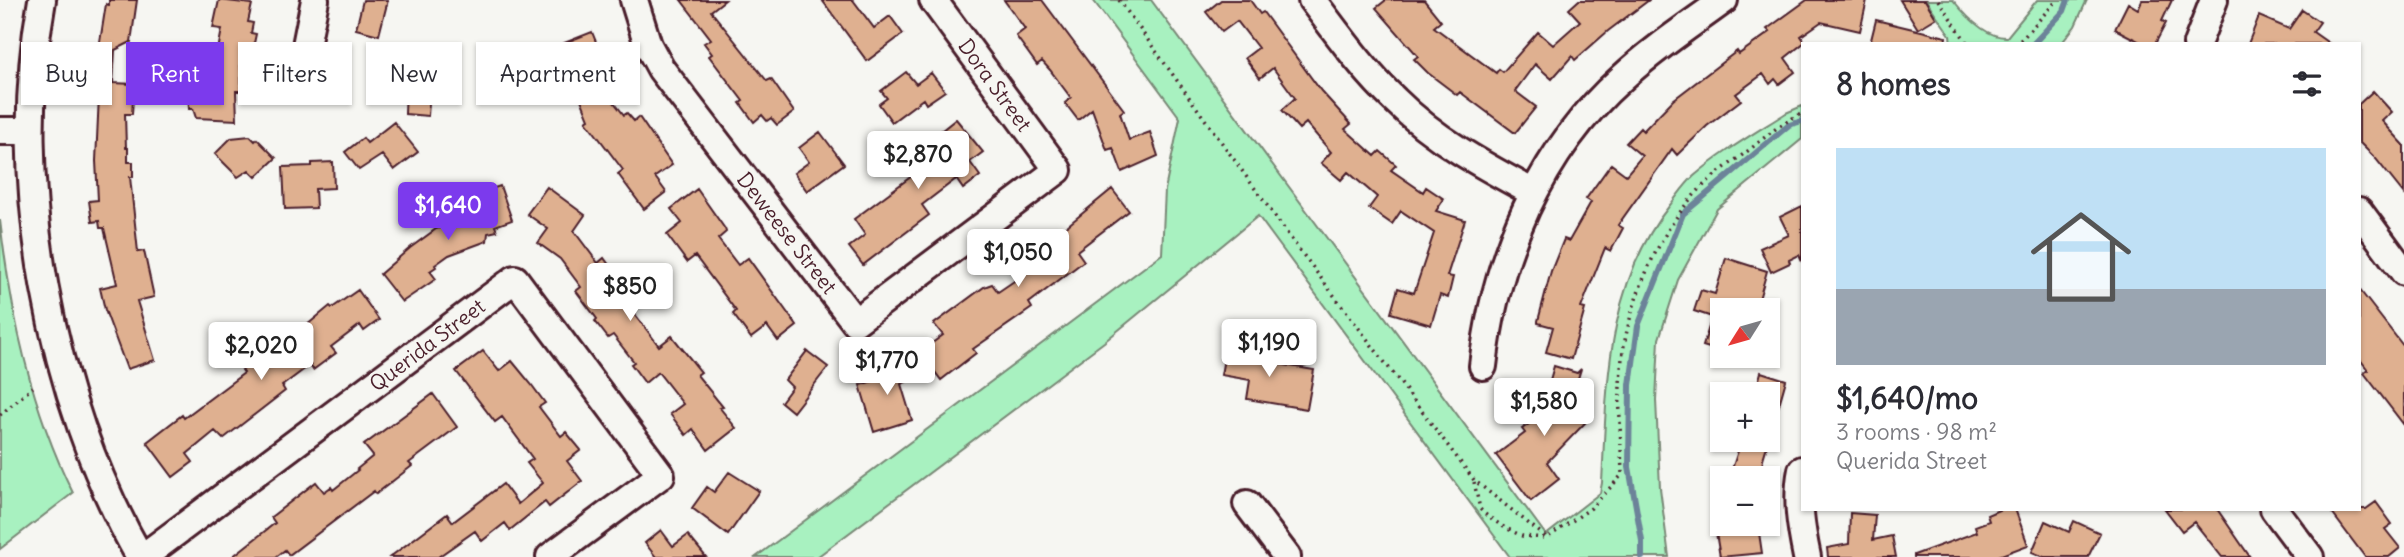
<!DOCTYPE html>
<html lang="en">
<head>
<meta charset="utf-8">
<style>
  :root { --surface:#fff; --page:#f2f2f3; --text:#2b2b33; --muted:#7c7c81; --line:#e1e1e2; --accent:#7c3aed }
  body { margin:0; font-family:Delius,sans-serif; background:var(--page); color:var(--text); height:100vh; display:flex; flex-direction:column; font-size:26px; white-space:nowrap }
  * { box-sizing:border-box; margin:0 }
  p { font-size:23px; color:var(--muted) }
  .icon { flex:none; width:38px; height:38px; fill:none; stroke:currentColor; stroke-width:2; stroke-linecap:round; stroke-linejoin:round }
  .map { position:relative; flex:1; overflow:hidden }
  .sheet { position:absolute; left:1801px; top:42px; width:560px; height:469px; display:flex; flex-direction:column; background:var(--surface); border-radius:0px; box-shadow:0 2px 5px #0004 }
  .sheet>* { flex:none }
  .hud { position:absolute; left:21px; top:42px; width:665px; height:63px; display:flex; gap:14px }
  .needle { width:46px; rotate:233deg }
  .controls { position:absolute; left:1710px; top:298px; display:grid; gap:14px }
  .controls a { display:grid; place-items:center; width:70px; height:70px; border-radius:0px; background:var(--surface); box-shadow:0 2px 5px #0004; font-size:35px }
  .price { position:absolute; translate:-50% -60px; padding:0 16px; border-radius:7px; background:#fff; color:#222; font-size:23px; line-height:46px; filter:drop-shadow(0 2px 4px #0008) }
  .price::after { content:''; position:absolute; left:50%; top:42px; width:21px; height:16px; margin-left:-10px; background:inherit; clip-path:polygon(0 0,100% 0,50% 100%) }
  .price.on { background:var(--accent); color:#fff }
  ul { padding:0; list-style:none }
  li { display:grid; align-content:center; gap:14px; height:371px; padding:0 35px }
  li+li { border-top:2px solid var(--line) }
  li span { display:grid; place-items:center; height:217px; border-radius:0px; color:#555 }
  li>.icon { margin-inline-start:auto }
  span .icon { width:126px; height:126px; fill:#fffc; stroke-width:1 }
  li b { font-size:30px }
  h2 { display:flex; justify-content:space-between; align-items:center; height:84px; padding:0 35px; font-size:30px }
  .pill { padding:0 24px; border-radius:0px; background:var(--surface); box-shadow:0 2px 5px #0004; font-size:24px; line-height:63px }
  .pill.on { background:var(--accent); color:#fff }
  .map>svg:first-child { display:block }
  .green { fill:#a8f1c0; stroke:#798876; stroke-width:2 }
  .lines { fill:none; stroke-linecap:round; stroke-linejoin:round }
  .stream { stroke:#6c8399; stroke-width:6 }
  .building { fill:#dfb090; stroke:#4a1f2b; stroke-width:2 }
  .minor-casing { stroke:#4a1f2b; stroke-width:32 }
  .path { stroke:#4a1f2b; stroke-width:3.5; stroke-dasharray:2 5; stroke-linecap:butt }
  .minor { stroke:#f6f6f2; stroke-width:26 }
  .labels { text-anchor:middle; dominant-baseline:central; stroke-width:5; stroke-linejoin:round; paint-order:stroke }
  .street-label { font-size:21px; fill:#4a1f2b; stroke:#f6f6f2 }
</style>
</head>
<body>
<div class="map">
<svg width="2404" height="557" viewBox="0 0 2404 557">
  <rect width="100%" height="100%" fill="#f6f6f2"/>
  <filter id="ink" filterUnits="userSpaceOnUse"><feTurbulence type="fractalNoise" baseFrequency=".0143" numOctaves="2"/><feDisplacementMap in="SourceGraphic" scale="14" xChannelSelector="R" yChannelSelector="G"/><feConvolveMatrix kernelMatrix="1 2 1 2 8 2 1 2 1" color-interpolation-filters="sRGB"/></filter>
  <g filter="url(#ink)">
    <!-- green -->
    <path class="green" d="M1093 0H1151L1546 535 1600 493 1602 483C1607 386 1606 284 1670 205 1678 195 1685 184 1694 176 1722 152 1755 133 1786 113L1802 106V139L1717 209 1678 280 1659 339 1656 400 1660 488 1669 557H1510L1258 216 1104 342 817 557H756L1162 254 1165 190 1180 118Z
      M1926 0H1953C1965 15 1986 38 2007 37L2037 0H2087L2075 26 2061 44H1951L1950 35Z
      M0 220C11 315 31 408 73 493L0 549Z"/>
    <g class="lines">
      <!-- stream -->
      <path class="stream" d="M2033 44 2064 11 2068 0
        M1642 557V541L1629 467 1630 385 1638 326 1683 214 1789 125 1802 121"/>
    </g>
    <!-- building -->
    <path class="building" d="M109 0H137L131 42 115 50 113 83 134 84 132 114H125L126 148H128V162H133V177H130L138 252 144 251 154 297 137 301 155 360 127 369 105 310 100 288 117 284 104 228H100L99 221 92 222 89 201 98 200 96 161 99 95H95L96 84H90L91 61H97L106 4 109 5Z
      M219 0 252 4 248 22 253 23 251 33 256 34 251 57 240 55 242 91H236L237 120 196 118 193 109H189L188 91H199V89L201 88V80L212 78V66H215L222 29 213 28Z
      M363 0H388L379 35 356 29Z
      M681 0H725L711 11 767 81 771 79 794 112 777 125 771 118 767 121 762 115 754 122 740 103 743 101 709 56 712 54 704 43 711 39Z
      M822 0H853L874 28 890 16 903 34 867 61Z
      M1004 0H1042L1124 110 1120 113 1129 140 1150 132 1158 156 1122 172 1113 148 1107 150 1092 109 1078 120 1065 103 1071 98 1050 70 1042 61 1037 65 1016 36 1025 29Z
      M1221 0H1250L1260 14 1263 12 1321 91 1351 124 1345 129 1375 156 1380 151 1396 165 1391 170 1423 192 1426 187 1444 199 1436 211 1465 220 1447 276 1453 277 1448 298 1440 295 1431 325 1391 313 1398 288 1414 293 1434 233 1401 211 1392 224 1369 208 1377 197 1348 172 1341 180 1321 163 1331 152 1306 123 1299 129 1282 110 1295 98 1273 68 1260 78 1245 58 1258 48 1237 21 1222 32 1206 12Z
      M1386 0H1424L1441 21 1434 27 1496 73 1499 69 1503 72 1538 32 1553 45 1580 21 1569 9 1579 0H1649L1608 31 1575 60 1572 56 1552 79 1535 64 1515 91 1536 107 1515 133 1460 92 1457 95 1428 73 1414 59 1418 56 1376 8Z
      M1807 0H1867L1860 31 1821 22 1801 36 1805 42 1785 58 1795 72 1779 84 1775 79 1770 84 1763 74 1736 94 1741 100 1707 126 1677 155 1672 149 1618 225 1623 228 1611 251 1605 248 1581 308 1585 309 1571 359 1546 352 1553 327 1538 323V321L1551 271 1564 239 1569 241 1591 202 1586 199 1611 164 1626 175 1642 156 1626 143 1640 128 1643 131 1673 100 1737 51 1739 54 1770 32 1767 29Z
      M1900 0H1925L1936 18 1918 29Z
      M2142 0H2172L2162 21 2166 23 2155 44H2144L2115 29 2128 3 2138 9Z
      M2302 10 2320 22 2313 32 2330 44H2248L2259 16 2289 29Z
      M1876 20 1946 37 1945 44H1870Z
      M592 32 600 52 592 55 607 93 624 115 627 113 634 121 639 117 672 165 655 177 666 192 644 209 618 174 623 170 586 121 589 119 559 45Z
      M396 51 427 53 426 76 431 77 428 116 405 114 406 85 394 84Z
      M906 72 916 84 931 73 945 91 926 104 923 99 892 122 879 104 887 98 881 91Z
      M2373 91 2392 112 2382 121 2404 145V194L2376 159 2359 142V104Z
      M956 119 983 152 970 162 980 176 963 189 956 179 922 205 929 215 863 265 849 247 865 235 854 219 932 161 921 147Z
      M394 122 418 152 394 170 382 155 359 170 345 152 363 138 367 143Z
      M820 132 844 164 807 191 794 173 809 162 799 148Z
      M250 136 255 141 257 139 276 158 256 177 249 170 238 177 215 154 231 138Z
      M333 162 334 188 315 189 316 208 285 209 283 167 312 166V163Z
      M500 186 512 220 495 226 497 231 488 233 487 241 449 255 435 265 436 267 430 271 436 279 402 302 380 274 410 248 436 229 460 221 454 202Z
      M547 187 585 215 574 231 598 263 604 258 623 284 616 289 659 346 672 336 701 372 697 375 723 407 720 408 736 428 708 450 693 429 686 435 670 414 683 404 658 372 645 383 631 364 634 362 613 335 608 338 595 321 597 319 576 291 581 287 560 259 538 243 548 229 527 214Z
      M697 189 725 229 726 232 718 239 738 265 748 258 797 326 778 341 767 326 751 338 733 314 736 311 695 256 687 262 667 235 682 223 671 209Z
      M1112 189 1129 211 1077 251 1084 261 1029 303 1032 308 973 349 976 353 941 380 920 352 943 335 934 324 984 287 992 284 998 292 1036 266 1030 259 1044 248 1040 244 1060 229 1061 231Z
      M1802 206V262L1799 255 1789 260 1790 263 1771 272 1760 248 1789 235 1780 217Z
      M1726 258 1767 271 1756 310H1722V352L1703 346 1712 317 1694 311 1701 290 1715 294Z
      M2359 289 2404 347V425L2364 373 2368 370 2359 358Z
      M358 290 379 320 364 331 360 325 331 347 336 353 313 370 310 365 282 386 285 391 223 439 215 431 187 454 193 462 173 477 147 442 182 415 184 418 244 373 242 370 281 340 284 344 330 306 332 308Z
      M1226 347 1255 352 1254 360 1314 370 1307 409 1247 399 1250 380 1221 375Z
      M483 351 499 371 512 361 531 384 545 403 539 407 561 436 566 432 581 450 567 461 582 481 549 507 545 502 510 530 505 523 482 541 475 531 438 557H390L447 514 453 522 503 484 518 504 543 483 527 463 533 459 502 417 495 422 456 371Z
      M807 351 828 367 793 412 781 402 792 387 785 380Z
      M899 358 906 382 901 384 912 420 874 432 860 385 879 379 874 366Z
      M1554 366 1577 373 1581 369 1569 407 1585 423 1547 462 1559 479 1531 501 1496 455 1525 433 1522 429 1540 416 1538 413 1560 390 1548 387Z
      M1761 372 1786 380 1772 429 1768 428V394H1755Z
      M433 394 457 427 409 463 412 466 376 494 374 491 289 555 285 550 276 557H232L275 523 271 517 316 482 324 492 331 487 333 490 358 470 357 469 373 456 364 445Z
      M1742 439H1769L1763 459 1761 478H1729Z
      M729 472 759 491 728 535 692 508 707 487 714 492Z
      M2376 502 2392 524 2385 529 2400 548 2389 557H2365L2329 509H2366Z
      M2001 509H2015L2028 545 1996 557H1914V555L1977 532 1975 526 1989 521 1987 515Z
      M2165 509H2217L2250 557H2222L2194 522 2182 531Z
      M1850 513 1875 515 1873 540 1892 536 1896 557H1828L1827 548 1849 544Z
      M2045 521 2069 532 2074 521 2100 533 2088 557H2044L2032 552Z
      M1758 526 1762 553 1720 557 1716 533Z
      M661 530 673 546 688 535 706 557H656L645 543Z"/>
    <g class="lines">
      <!-- minor casing -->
      <g class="minor-casing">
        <path id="minor" d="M42 0C9 180 49 398 140 557
          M634 0 648 45 661 69 855 322 1058 170 933 0
          M1312 0C1338 34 1363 70 1395 100 1435 140 1484 166 1534 193
          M2197 44 2214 0
          M300 76 315 0
          M0 131H30
          M2359 211 2404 272
          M1483 366C1495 258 1540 151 1622 78 1653 49 1690 25 1724 0
          M1802 470C1796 499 1801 528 1807 557
          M1247 504 1287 557
          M2274 509 2310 557
          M143 557 515 279 661 475 550 557"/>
      </g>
      <!-- path -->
      <path class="path" d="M1119 0 1292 240 1474 480 1547 538 1591 508 1622 475C1621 440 1618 404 1621 368 1626 309 1657 232 1699 190 1713 175 1729 165 1745 153 1764 139 1780 122 1802 114
        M1938 0 1968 44
        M2014 44 2022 39 2057 0
        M0 415 33 387
        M1474 482 1480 509 1485 514 1502 526 1522 536 1545 538"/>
      <!-- minor -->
      <use href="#minor" class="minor"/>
    </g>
  </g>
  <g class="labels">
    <!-- street labels -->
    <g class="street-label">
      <text transform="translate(995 85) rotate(54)">Dora Street</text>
      <text transform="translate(787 233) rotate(52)">Deweese Street</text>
      <text transform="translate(427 345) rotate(-37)">Querida Street</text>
    </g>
  </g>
</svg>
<div class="controls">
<a><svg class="needle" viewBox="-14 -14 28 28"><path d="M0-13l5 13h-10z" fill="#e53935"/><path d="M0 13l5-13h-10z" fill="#7c7c81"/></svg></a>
<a>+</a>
<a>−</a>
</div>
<b class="price" style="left:918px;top:191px">$2,870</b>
<b class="price on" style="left:448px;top:242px">$1,640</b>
<b class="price" style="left:1018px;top:289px">$1,050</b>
<b class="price" style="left:630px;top:323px">$850</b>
<b class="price" style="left:1269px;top:379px">$1,190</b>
<b class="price" style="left:261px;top:382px">$2,020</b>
<b class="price" style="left:887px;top:397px">$1,770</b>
<b class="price" style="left:1544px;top:438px">$1,580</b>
<div class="hud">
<a class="pill">Buy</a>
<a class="pill on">Rent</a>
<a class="pill">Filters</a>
<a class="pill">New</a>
<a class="pill">Apartment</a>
</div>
<section class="sheet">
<h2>8 homes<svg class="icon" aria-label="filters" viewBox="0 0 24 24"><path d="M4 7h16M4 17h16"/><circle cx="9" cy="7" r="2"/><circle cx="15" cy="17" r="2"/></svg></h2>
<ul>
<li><span style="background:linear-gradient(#bfe0f5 65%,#9aa5b1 0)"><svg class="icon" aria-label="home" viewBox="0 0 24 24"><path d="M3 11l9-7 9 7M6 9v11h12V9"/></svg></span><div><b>$1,640/mo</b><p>3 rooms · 98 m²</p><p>Querida Street</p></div></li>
</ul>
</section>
</div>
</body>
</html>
